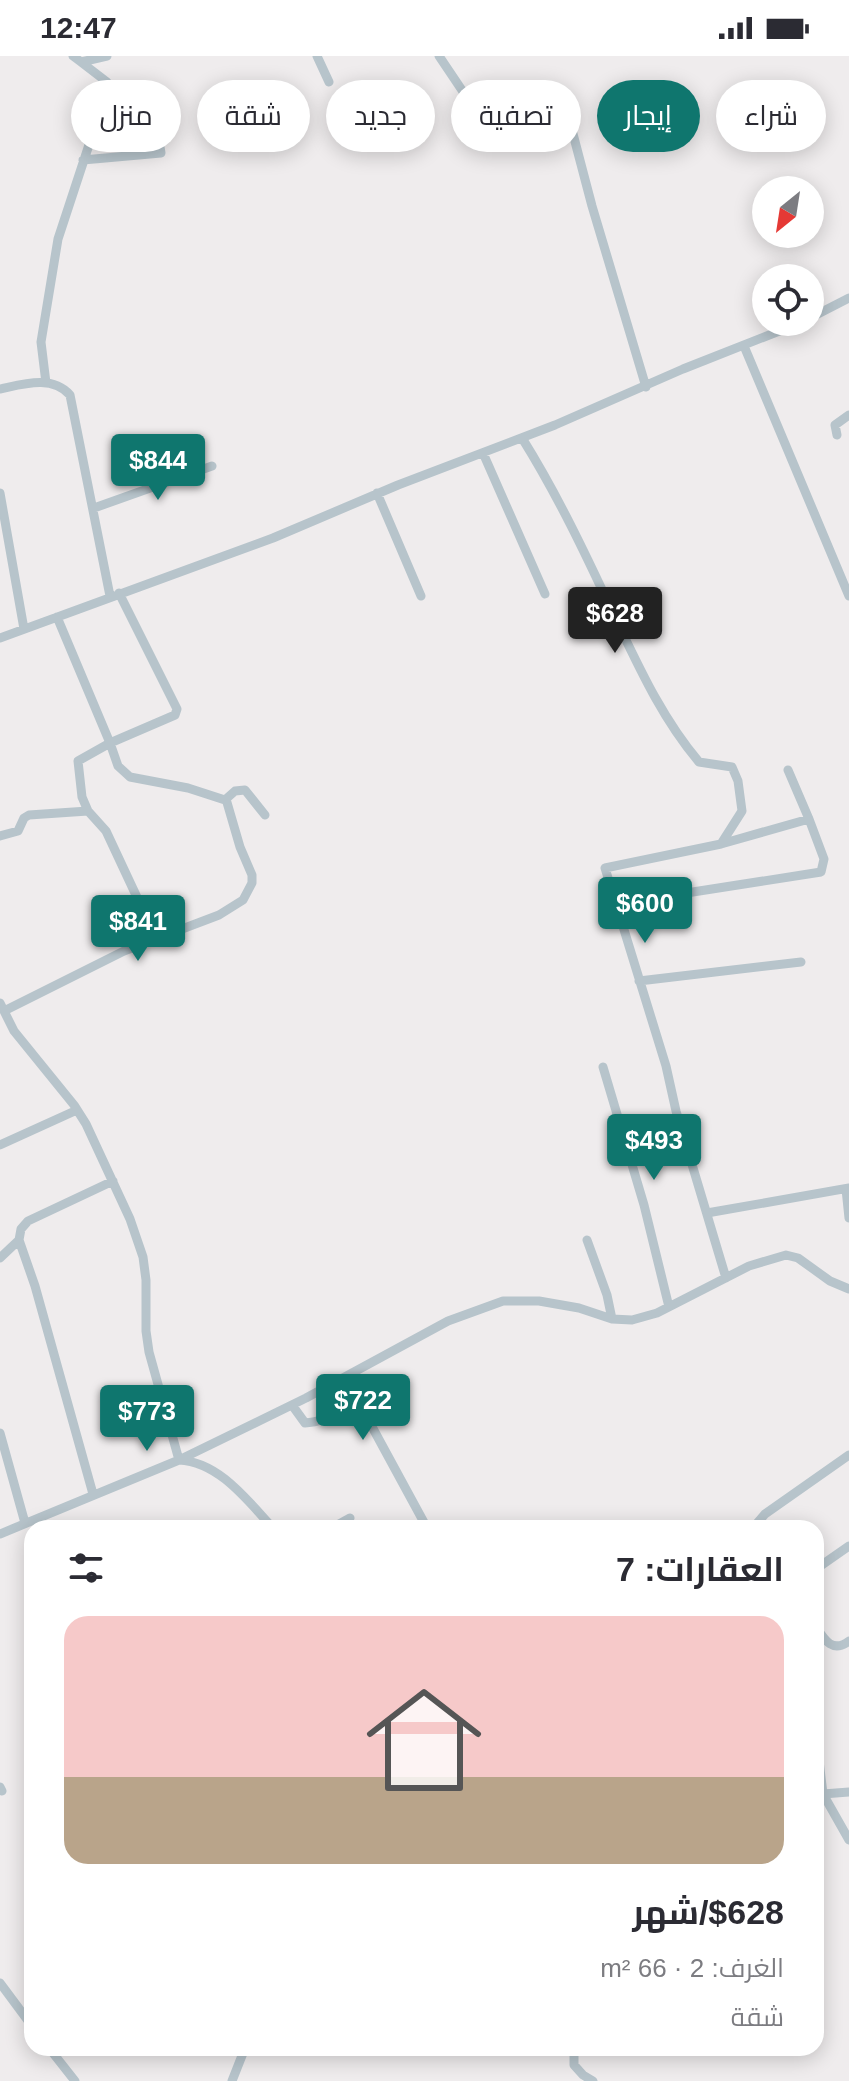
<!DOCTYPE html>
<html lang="ar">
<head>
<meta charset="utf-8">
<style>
  :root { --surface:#fff; --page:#f7f7f7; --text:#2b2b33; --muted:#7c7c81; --accent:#0f766e }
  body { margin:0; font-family:Arial,Cairo,sans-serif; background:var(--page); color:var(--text); direction:rtl; height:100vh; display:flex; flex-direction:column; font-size:30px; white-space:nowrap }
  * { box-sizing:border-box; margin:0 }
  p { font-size:26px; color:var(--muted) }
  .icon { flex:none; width:44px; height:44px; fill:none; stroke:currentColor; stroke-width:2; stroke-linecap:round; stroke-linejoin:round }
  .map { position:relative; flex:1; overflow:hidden; direction:ltr }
  .sheet { position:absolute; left:24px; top:1464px; width:800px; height:536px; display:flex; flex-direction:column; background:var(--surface); border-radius:24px; box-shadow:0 4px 20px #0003; direction:rtl }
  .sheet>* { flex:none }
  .banner { position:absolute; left:24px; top:24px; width:802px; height:72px; direction:rtl; display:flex; gap:16px }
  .needle { width:52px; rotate:210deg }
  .fabs { position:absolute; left:752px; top:120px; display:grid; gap:16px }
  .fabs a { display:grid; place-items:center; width:72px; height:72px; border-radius:50%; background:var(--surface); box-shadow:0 4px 20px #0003; font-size:40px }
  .price { position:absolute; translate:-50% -68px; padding:0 18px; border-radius:8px; background:var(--accent); color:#fff; font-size:26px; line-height:52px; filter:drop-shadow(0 2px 4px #0008) }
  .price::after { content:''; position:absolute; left:50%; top:48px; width:24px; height:18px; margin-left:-12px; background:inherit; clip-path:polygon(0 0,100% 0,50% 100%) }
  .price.active { background:#222; color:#fff }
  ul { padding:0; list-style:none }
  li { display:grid; align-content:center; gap:16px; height:424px; padding:0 40px }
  li span { display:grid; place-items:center; height:248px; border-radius:24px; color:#555 }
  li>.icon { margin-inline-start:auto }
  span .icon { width:144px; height:144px; fill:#fffc; stroke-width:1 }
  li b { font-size:34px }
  h2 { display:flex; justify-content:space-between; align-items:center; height:96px; padding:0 40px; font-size:34px }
  .chip { padding:0 28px; border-radius:36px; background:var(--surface); box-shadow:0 4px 20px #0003; font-size:28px; line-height:72px }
  .chip.active { background:var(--accent); color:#fff }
  .status { display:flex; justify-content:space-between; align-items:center; height:56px; padding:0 40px; background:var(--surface); direction:ltr }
  .status svg { height:22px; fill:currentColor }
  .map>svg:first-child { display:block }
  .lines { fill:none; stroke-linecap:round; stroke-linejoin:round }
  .street { stroke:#b7c4cb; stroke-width:9 }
</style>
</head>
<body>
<div class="status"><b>12:47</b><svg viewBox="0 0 49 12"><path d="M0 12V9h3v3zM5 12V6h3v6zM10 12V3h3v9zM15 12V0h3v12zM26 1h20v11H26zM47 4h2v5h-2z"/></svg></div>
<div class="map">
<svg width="849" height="2025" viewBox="0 0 849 2025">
  <rect width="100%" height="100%" fill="#efeced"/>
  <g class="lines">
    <!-- street -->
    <path class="street" d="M73 0 81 6 107 0
      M317 0 329 26
      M439 0 480 61 555 35 563 40 592 150 646 331
      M83 104 161 97 152 41
      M810 262 849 242
      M744 290 849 540
      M46 327 41 286 58 183 108 31 107 26 81 6
      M0 333C24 328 52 319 70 339L110 540
      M837 379 835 369 849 359
      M522 382C557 438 585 497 613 557 638 609 661 661 699 706L732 711 738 725 742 755 721 788
      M483 397 545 538
      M0 437 24 573
      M377 437 421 540
      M94 452 212 410
      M119 537 177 653 175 659 110 687 118 710 130 721 188 732 225 744
      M0 582 273 482 398 429 555 369 683 313 802 266
      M88 755 106 775 156 882
      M0 780 18 775 24 762 29 759 88 755 82 741 78 705 110 687 57 561
      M616 848 821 816 824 803 809 763
      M639 925 801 906
      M0 947 14 975 74 1049 86 1068 130 1163 143 1201 146 1224V1275L149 1296 179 1404 306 1342 448 1265 503 1245H539L579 1252 612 1263 632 1264 657 1257 749 1210 786 1199 798 1202 830 1225 849 1233
      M4 955 124 895 219 859 243 844 252 827V819L240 791 226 743 235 735 245 734 265 759
      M603 1011 644 1149 669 1251
      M0 1089 77 1054
      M846 1133 849 1162
      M707 1157 849 1132
      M587 1184 607 1239 612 1263
      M0 1202 19 1184
      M726 1222 676 1055 666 1010 605 812 721 788 809 763 788 714
      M292 1349 305 1367C329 1366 347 1348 370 1367L427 1472
      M0 1377 25 1467
      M93 1438 35 1230 19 1184 21 1173 28 1165 113 1125
      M332 1472 350 1462
      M753 1472 765 1458 849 1399
      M0 1478 179 1404C219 1406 247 1444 273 1472
      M816 1513 849 1490
      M816 1571C825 1585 833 1597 849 1585
      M816 1679 823 1738 849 1736
      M0 1731 2 1735
      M816 1737 823 1738 849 1784
      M0 1927 32 1970
      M49 1992 75 2025
      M577 1992 574 1998V2009L583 2019 593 2025
      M232 2025 245 1992"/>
  </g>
</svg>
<div class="fabs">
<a><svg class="needle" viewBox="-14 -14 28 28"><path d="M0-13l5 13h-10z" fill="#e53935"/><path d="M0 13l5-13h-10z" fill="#7c7c81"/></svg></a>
<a><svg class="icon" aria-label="locate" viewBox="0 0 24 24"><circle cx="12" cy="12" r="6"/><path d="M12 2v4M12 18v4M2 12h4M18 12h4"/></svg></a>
</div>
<b class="price" style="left:158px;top:446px">$844</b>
<b class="price active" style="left:615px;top:599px">$628</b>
<b class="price" style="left:645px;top:889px">$600</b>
<b class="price" style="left:138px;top:907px">$841</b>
<b class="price" style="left:654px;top:1126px">$493</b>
<b class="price" style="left:363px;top:1386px">$722</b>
<b class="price" style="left:147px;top:1397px">$773</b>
<div class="banner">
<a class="chip">شراء</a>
<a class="chip active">إيجار</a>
<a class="chip">تصفية</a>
<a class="chip">جديد</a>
<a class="chip">شقة</a>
<a class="chip">منزل</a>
</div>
<section class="sheet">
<h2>العقارات: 7<svg class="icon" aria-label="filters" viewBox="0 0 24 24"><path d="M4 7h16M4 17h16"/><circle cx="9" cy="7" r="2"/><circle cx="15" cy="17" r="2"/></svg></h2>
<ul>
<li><span style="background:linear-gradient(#f6c9c9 65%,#b9a48a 0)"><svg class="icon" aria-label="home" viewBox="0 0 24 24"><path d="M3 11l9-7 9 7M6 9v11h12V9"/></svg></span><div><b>$628/شهر</b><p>الغرف: 2 · 66 m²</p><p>شقة</p></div></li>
</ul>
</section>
</div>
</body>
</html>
